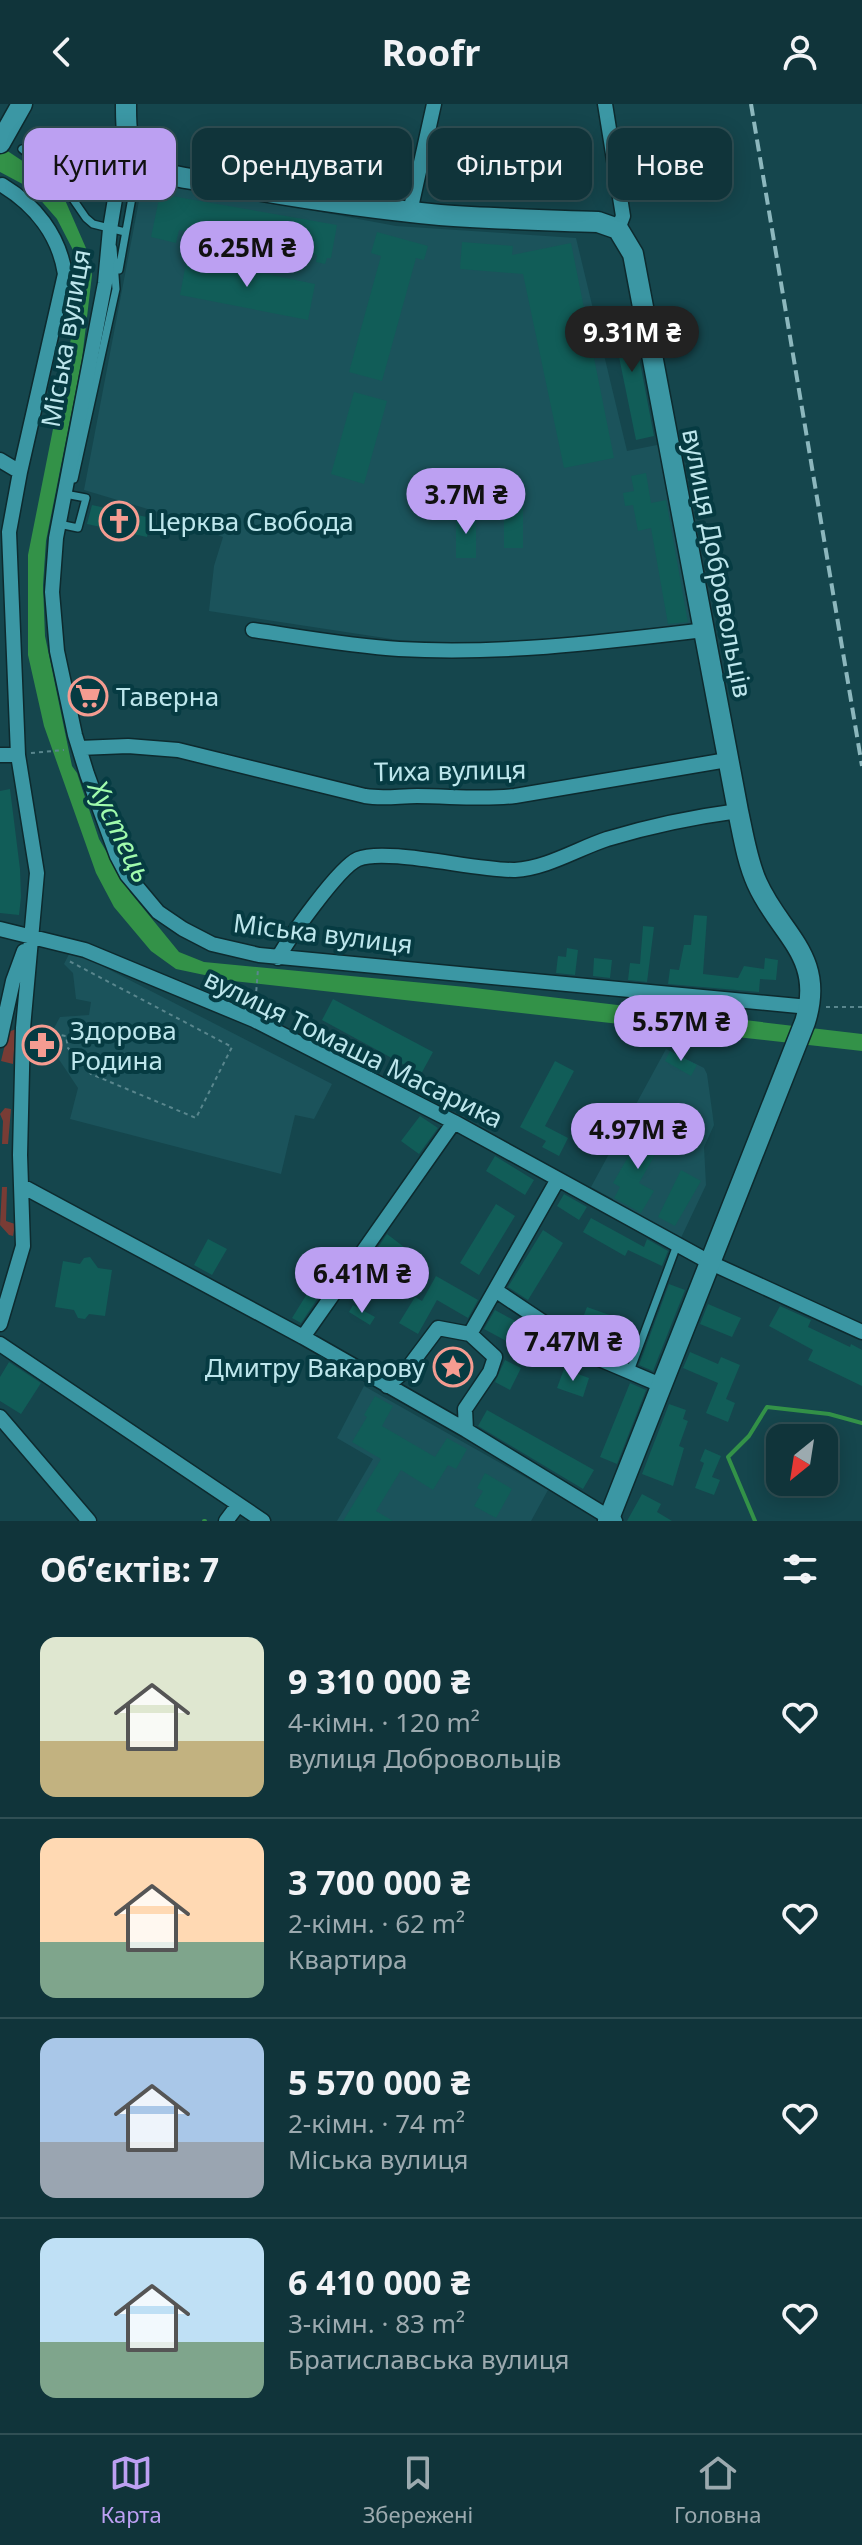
<!DOCTYPE html>
<html lang="uk">
<head>
<meta charset="utf-8">
<style>
  :root { --surface:#10343a; --page:#193c42; --text:#f1f3f6; --muted:#9caaaf; --line:#304f54; --accent:#bca0f2 }
  body { margin:0; font-family:"Noto Sans",sans-serif; background:var(--page); color:var(--text); height:100vh; display:flex; flex-direction:column; font-size:30px; white-space:nowrap }
  * { box-sizing:border-box; margin:0 }
  p { font-size:26px; color:var(--muted) }
  .icon { flex:none; width:44px; height:44px; fill:none; stroke:currentColor; stroke-width:2; stroke-linecap:round; stroke-linejoin:round }
  .map { position:relative; height:1417px; overflow:hidden }
  .drawer { display:flex; flex-direction:column; background:var(--surface); flex:1 }
  .drawer>* { flex:none }
  .top-card { position:absolute; left:24px; top:24px; width:814px; height:72px; display:flex; gap:16px }
  .needle { width:52px; rotate:210deg }
  .tools { position:absolute; left:766px; top:1320px; display:grid; gap:16px }
  .tools a { display:grid; place-items:center; width:72px; height:72px; border-radius:16px; background:var(--surface); box-shadow:0 4px 20px #0003,0 0 0 2px var(--line); font-size:40px }
  .price { position:absolute; translate:-50% -68px; padding:0 18px; border-radius:28px; background:var(--accent); color:#111; font-size:26px; line-height:52px; filter:drop-shadow(0 2px 4px #0008) }
  .price::after { content:''; position:absolute; left:50%; top:48px; width:24px; height:18px; margin-left:-12px; background:inherit; clip-path:polygon(0 0,100% 0,50% 100%) }
  .price.current { background:#222; color:#fff }
  ul { padding:0; list-style:none }
  li { display:flex; align-items:center; gap:24px; height:200px; padding:0 40px }
  li+li { border-top:2px solid var(--line) }
  li span { display:grid; place-items:center; flex:none; width:224px; height:160px; border-radius:16px; color:#555 }
  li>.icon { margin-inline-start:auto }
  span .icon { width:96px; height:96px; fill:#fffc; stroke-width:1 }
  li b { font-size:34px }
  h2 { display:flex; justify-content:space-between; align-items:center; height:96px; padding:0 40px; font-size:34px }
  .chip { padding:0 28px; border-radius:16px; background:var(--surface); box-shadow:0 4px 20px #0003,0 0 0 2px var(--line); font-size:28px; line-height:72px }
  .chip.current { background:var(--accent); color:#111 }
  header { display:flex; justify-content:space-between; align-items:center; height:104px; padding:0 40px; background:var(--surface); font-size:36px; font-weight:700 }
  .menu { display:flex; justify-content:space-around; align-items:center; height:112px; border-top:2px solid var(--line); background:var(--surface); font-size:22px; color:var(--muted) }
  .menu a { display:grid; justify-items:center; gap:4px }
  .menu .current { color:var(--accent) }
  .map>svg:first-child { display:block }
  .built { fill:#1b535b }
  .green { fill:#783c35 }
  .water { fill:#339248 }
  .lines { fill:none; stroke-linecap:round; stroke-linejoin:round }
  .stream { stroke:#339248; stroke-width:4 }
  .building { fill:#115d58 }
  .lane-casing { stroke:#0d2a2e; stroke-width:10 }
  .street-casing { stroke:#0d2a2e; stroke-width:17 }
  .secondary-casing { stroke:#0d2a2e; stroke-width:23 }
  .path { stroke:#59868d; stroke-width:2; stroke-dasharray:4 4; stroke-linecap:butt }
  .lane { stroke:#3b97a4; stroke-width:7 }
  .street { stroke:#3b97a4; stroke-width:14 }
  .secondary { stroke:#3b97a4; stroke-width:20 }
  .rail { stroke:#8cb7bd; stroke-width:4; stroke-dasharray:12 6; stroke-linecap:butt }
  .labels { text-anchor:middle; dominant-baseline:central; stroke-width:8; stroke-linejoin:round; paint-order:stroke }
  .street-label { font-size:26px; fill:#bde6ec; stroke:#063b42 }
  .poi-label { font-size:26px; fill:#bde6ec; stroke:#063b42; text-anchor:start }
  .water-label { font-size:28px; font-style:italic; fill:#a0fbad; stroke:#063b42 }
</style>
</head>
<body>
<header><svg class="icon" aria-label="back" viewBox="0 0 24 24"><path d="M15 5l-7 7 7 7"/></svg>Roofr<svg class="icon" aria-label="person" viewBox="0 0 24 24"><circle cx="12" cy="8" r="4"/><path d="M4 21q1-7 8-7t8 7"/></svg></header>
<div class="map">
<svg width="862" height="1417" viewBox="0 0 862 1417">
  <rect width="100%" height="100%" fill="#15464d"/>
  <!-- built -->
  <path class="built" d="M161 78 396 122 576 134 627 347 662 340 692 520 572 537 475 540 398 536 209 507 214 462 223 433 161 409 84 386 142 81 159 83Z
    M71 846 332 980 314 1015 295 1011 281 1070 70 1015 78 984 58 954 60 936 41 933 43 922 54 924 60 913 89 911 91 898 76 895 73 869 64 860Z
    M666 945 704 964 707 970 714 1021 704 1043 706 1081 679 1138 638 1114 639 1111 620 1100 613 1099V1095L591 1083Z
    M364 1282 548 1386 531 1417H337L373 1355 337 1334Z"/>
  <!-- green -->
  <path class="green" d="M16 925 20 932H15L13 960 1 957 8 928Z
    M5 1004 11 1005 8 1040H2L3 1017 0 1010Z
    M2 1083H7L6 1117 15 1120 13 1132 9 1131 0 1121Z"/>
  <!-- water -->
  <path class="water" d="M0 42 42 70 65 96 89 151 92 171 82 255 46 437 43 481 45 532 72 662 77 669 99 735 130 788 179 848 204 858 466 883 862 930V947L233 877 176 865 151 847 114 803 96 769 44 622 28 551V451L76 209 74 148 57 115 30 84 0 68Z"/>
  <g class="lines">
    <!-- stream -->
    <path class="stream" d="M204 1417H205
      M755 1417 728 1353 749 1332 767 1303 829 1310 862 1319"/>
  </g>
  <!-- building -->
  <path class="building" d="M160 90 337 121 331 154H327L325 160 316 158 317 151 179 126 176 139 151 133Z
    M377 128 428 142 424 156 416 154 382 277 349 268 381 152 371 149Z
    M462 138 513 142 512 151 571 139 614 354 564 364 523 170 460 165Z
    M187 154 315 180 308 216 180 191Z
    M630 206 654 332 636 336 610 209Z
    M354 288 387 297 364 380 331 370Z
    M646 369 651 399 666 396 688 518 668 520 651 424 638 427 633 401 625 402 623 389 634 387 631 372Z
    M504 400H523V444H504Z
    M92 401 151 414 147 433 87 420Z
    M456 409H476V454H456Z
    M10 685 20 765 21 793 19 811 0 809V687Z
    M694 811 707 812 703 870 738 874 744 862 764 865 765 854 778 856 776 876 760 875 759 888 668 880 670 865 679 866 684 841H691Z
    M643 822 654 823 647 878 628 876 630 859 640 860Z
    M567 844 578 846 575 871 556 869 558 852 566 853Z
    M594 854 612 856 610 874 593 872Z
    M333 895 433 948 421 970 322 916Z
    M670 947 697 961 691 972 665 957Z
    M555 957 574 967 545 1022 568 1034 559 1052 542 1043 546 1037 520 1023Z
    M420 1012 438 1024 419 1050 401 1037Z
    M646 1022 665 1033 639 1079 654 1087 641 1109 614 1094 620 1083 613 1079Z
    M495 1052 534 1076 525 1091 486 1067Z
    M681 1066 701 1077 675 1122 658 1113Z
    M564 1090 587 1103 579 1116 557 1102Z
    M496 1100 515 1112 479 1171 460 1159Z
    M591 1114 644 1143 647 1135 668 1147 662 1162 628 1146 625 1152 583 1128Z
    M543 1126 563 1139 528 1196 508 1183Z
    M387 1130 404 1143 394 1156 400 1160 393 1170 371 1154Z
    M208 1135 227 1145 212 1171 194 1161Z
    M90 1153 98 1164 112 1166 105 1212 89 1210 85 1215 78 1214 74 1206 55 1203 63 1157 80 1160 84 1154Z
    M436 1172 478 1196 468 1214 437 1196 418 1230 399 1219 415 1193 422 1197Z
    M669 1180 685 1186 653 1267 639 1261Z
    M310 1185 320 1191 301 1219 292 1214Z
    M708 1200 741 1214 732 1233 700 1220Z
    M353 1201 375 1213 370 1221 349 1208Z
    M780 1202 811 1216 808 1223 850 1243 851 1240 862 1246V1282L808 1256 813 1246 769 1222Z
    M587 1203 615 1213 607 1234 579 1224Z
    M495 1206 530 1225 519 1244 484 1225Z
    M690 1248 718 1260 721 1253 740 1261 726 1295 735 1299 728 1318 706 1309 718 1279 683 1264Z
    M505 1256 521 1264 510 1286 495 1278Z
    M9 1258 41 1279 21 1310 0 1297V1273Z
    M564 1265 589 1274 583 1293 557 1284Z
    M630 1279 646 1286 617 1360 600 1353Z
    M375 1292 393 1302 382 1322 435 1353 447 1334 467 1345 456 1365 448 1361 433 1386 401 1366 376 1407 393 1417H343L381 1355 352 1338 367 1313 364 1311Z
    M669 1300 686 1306 683 1315 688 1317 679 1342 684 1344 673 1382 642 1370Z
    M487 1306 594 1366 583 1385 478 1322Z
    M705 1345 721 1352 712 1373 720 1376 714 1391 695 1384 704 1359 700 1357Z
    M485 1369 512 1385 496 1414 474 1402 483 1387 477 1384Z
    M642 1390 661 1400 657 1408 672 1417H627Z"/>
  <g class="lines">
    <!-- lane casing -->
    <g class="lane-casing">
      <path id="lane" d="M22 45 59 75 86 114 93 120 125 128
        M119 166 138 60
        M74 375 116 185 113 144
        M60 417 59 420 78 424 86 394 65 390
        M630 1267 677 1141"/>
    </g>
    <!-- street casing -->
    <g class="street-casing">
      <path id="street" d="M605 0 623 112 618 125
        M139 55 118 77 110 125 105 179 56 434 52 488 57 547 75 631 87 670 117 752 127 771 158 808 183 825 212 840 259 851 809 903
        M410 108 434 0
        M0 356 20 368
        M253 526C301 533 350 542 399 545 501 551 604 538 705 526
        M79 644 128 642 178 646 365 692C383 695 399 692 417 692 450 692 482 696 515 692L727 656
        M0 651H18
        M0 825 85 846 254 916 454 1018 711 1159 862 1228
        M278 854C289 834 339 763 358 755 386 743 477 767 515 766 547 764 577 745 607 735 650 722 693 713 738 707
        M0 936 13 877 24 847
        M22 1082 303 1233 466 1326 615 1417
        M495 1186 597 1254 663 1282
        M0 1220 23 1142 20 1051 23 924 37 769 18 651 9 428 20 368 65 170C59 131 35 101 2 81
        M470 1230 558 1075
        M303 1233 454 1018
        M0 1240 263 1417
        M387 1282 408 1264 438 1224 470 1230 495 1253 490 1268 465 1305 466 1326
        M0 1313 89 1417
        M226 1417 238 1401"/>
    </g>
    <!-- secondary casing -->
    <g class="secondary-casing">
      <path id="secondary" d="M126 0C126 19 125 43 141 57 161 74 198 75 223 80 294 93 367 104 440 111 492 115 545 116 598 118L618 125 633 150 738 707C743 730 747 757 757 779 780 831 826 852 805 918L608 1417
        M0 39 22 0"/>
    </g>
    <!-- path -->
    <path class="path" d="M31 649 64 646
      M255 903 258 865
      M826 903H862
      M38 927 66 932 68 944 91 970 196 1014 232 943 69 857"/>
    <!-- lane -->
    <use href="#lane" class="lane"/>
    <!-- street -->
    <use href="#street" class="street"/>
    <!-- secondary -->
    <use href="#secondary" class="secondary"/>
    <!-- rail -->
    <path class="rail" d="M751 0 862 662"/>
  </g>
  <!-- icons -->
  <defs>
    <g id="church-ring" transform="scale(2)"><circle r="9.5" fill="#063b42" stroke="#f59c91" stroke-width="1.5"/><path d="M-1.2-6h2.4v3.5h3.3v2.4h-3.3V6h-2.4V-.1h-3.3v-2.4h3.3Z" fill="#f59c91"/></g>
    <g id="supermarket-ring" transform="scale(2)"><circle r="9.5" fill="#063b42" stroke="#f59c91" stroke-width="1.5"/><path d="M-6-5.5h2.5l.6 2H6L4.5 2H-2.5L-4.4-4H-6ZM-1.5 3.2a1.3 1.3 0 1 0 .1 0ZM3 3.2a1.3 1.3 0 1 0 .1 0Z" fill="#f59c91"/></g>
    <g id="pharmacy-ring" transform="scale(2)"><circle r="9.5" fill="#063b42" stroke="#f59c91" stroke-width="1.5"/><path d="M-2-6h4v4h4v4h-4v4h-4v-4h-4v-4h4Z" fill="#f59c91"/></g>
    <g id="sight-ring" transform="scale(2)"><circle r="9.5" fill="#063b42" stroke="#f59c91" stroke-width="1.5"/><path d="M0-6L1.8-2.2L6-1.7L2.9 1.2L3.7 5.4L0 3.3L-3.7 5.4L-2.9 1.2L-6-1.7L-1.8-2.2Z" fill="#f59c91"/></g>
  </defs>
  <g fill-rule="evenodd">
    <use href="#church-ring" x="119" y="417"/>
    <use href="#supermarket-ring" x="88" y="592"/>
    <use href="#pharmacy-ring" x="42" y="941"/>
    <use href="#sight-ring" x="453" y="1263"/>
  </g>
  <g class="labels">
    <!-- street labels -->
    <g class="street-label">
      <text transform="translate(65 234) rotate(-80)">Міська вулиця</text>
      <text transform="translate(718 459) rotate(79)">вулиця Добровольців</text>
      <text transform="translate(450 666) rotate(-1)">Тиха вулиця</text>
      <text transform="translate(323 829) rotate(7)">Міська вулиця</text>
      <text transform="translate(354 944) rotate(26)">вулиця Томаша Масарика</text>
    </g>
    <!-- poi labels -->
    <g class="poi-label">
      <text x="147" y="417">Церква Свобода</text>
      <text x="116" y="592">Таверна</text>
      <text x="70" y="926">Здорова<tspan x="70" dy="30">Родина</tspan></text>
      <text x="425" y="1263" text-anchor="end">Дмитру Вакарову</text>
    </g>
    <!-- water labels -->
    <g class="water-label">
      <text transform="translate(121 727) rotate(64)">Хустець</text>
    </g>
  </g>
</svg>
<div class="tools">
<a><svg class="needle" viewBox="-14 -14 28 28"><path d="M0-13l5 13h-10z" fill="#e53935"/><path d="M0 13l5-13h-10z" fill="#9caaaf"/></svg></a>
</div>
<b class="price" style="left:247px;top:185px">6.25M ₴</b>
<b class="price current" style="left:632px;top:270px">9.31M ₴</b>
<b class="price" style="left:466px;top:432px">3.7M ₴</b>
<b class="price" style="left:681px;top:959px">5.57M ₴</b>
<b class="price" style="left:638px;top:1067px">4.97M ₴</b>
<b class="price" style="left:362px;top:1211px">6.41M ₴</b>
<b class="price" style="left:573px;top:1279px">7.47M ₴</b>
<div class="top-card">
<a class="chip current">Купити</a>
<a class="chip">Орендувати</a>
<a class="chip">Фільтри</a>
<a class="chip">Нове</a>
</div>
</div>
<section class="drawer">
<h2>Об’єктів: 7<svg class="icon" aria-label="filters" viewBox="0 0 24 24"><path d="M4 7h16M4 17h16"/><circle cx="9" cy="7" r="2"/><circle cx="15" cy="17" r="2"/></svg></h2>
<ul>
<li><span style="background:linear-gradient(#dfe7d0 65%,#c2b280 0)"><svg class="icon" aria-label="home" viewBox="0 0 24 24"><path d="M3 11l9-7 9 7M6 9v11h12V9"/></svg></span><div><b>9 310 000 ₴</b><p>4-кімн. · 120 m²</p><p>вулиця Добровольців</p></div><svg class="icon" aria-label="heart" viewBox="0 0 24 24"><path d="M12 20l-8-8c-3-5 5-10 8-4 3-6 11-1 8 4z"/></svg></li>
<li><span style="background:linear-gradient(#ffd9b3 65%,#7fa58c 0)"><svg class="icon" aria-label="home" viewBox="0 0 24 24"><path d="M3 11l9-7 9 7M6 9v11h12V9"/></svg></span><div><b>3 700 000 ₴</b><p>2-кімн. · 62 m²</p><p>Квартира</p></div><svg class="icon" aria-label="heart" viewBox="0 0 24 24"><path d="M12 20l-8-8c-3-5 5-10 8-4 3-6 11-1 8 4z"/></svg></li>
<li><span style="background:linear-gradient(#a9c7e8 65%,#9aa5b1 0)"><svg class="icon" aria-label="home" viewBox="0 0 24 24"><path d="M3 11l9-7 9 7M6 9v11h12V9"/></svg></span><div><b>5 570 000 ₴</b><p>2-кімн. · 74 m²</p><p>Міська вулиця</p></div><svg class="icon" aria-label="heart" viewBox="0 0 24 24"><path d="M12 20l-8-8c-3-5 5-10 8-4 3-6 11-1 8 4z"/></svg></li>
<li><span style="background:linear-gradient(#bfe0f5 65%,#7fa58c 0)"><svg class="icon" aria-label="home" viewBox="0 0 24 24"><path d="M3 11l9-7 9 7M6 9v11h12V9"/></svg></span><div><b>6 410 000 ₴</b><p>3-кімн. · 83 m²</p><p>Братиславська вулиця</p></div><svg class="icon" aria-label="heart" viewBox="0 0 24 24"><path d="M12 20l-8-8c-3-5 5-10 8-4 3-6 11-1 8 4z"/></svg></li>
</ul>
</section>
<nav class="menu">
<a class="current"><svg class="icon" aria-label="map" viewBox="0 0 24 24"><path d="M3 6l6-2 6 2 6-2v14l-6 2-6-2-6 2zM9 4v14M15 6v14"/></svg>Карта</a>
<a><svg class="icon" aria-label="saved" viewBox="0 0 24 24"><path d="M7 4h10v16l-5-4-5 4z"/></svg>Збережені</a>
<a><svg class="icon" aria-label="home" viewBox="0 0 24 24"><path d="M3 11l9-7 9 7M6 9v11h12V9"/></svg>Головна</a>
</nav>
</body>
</html>
